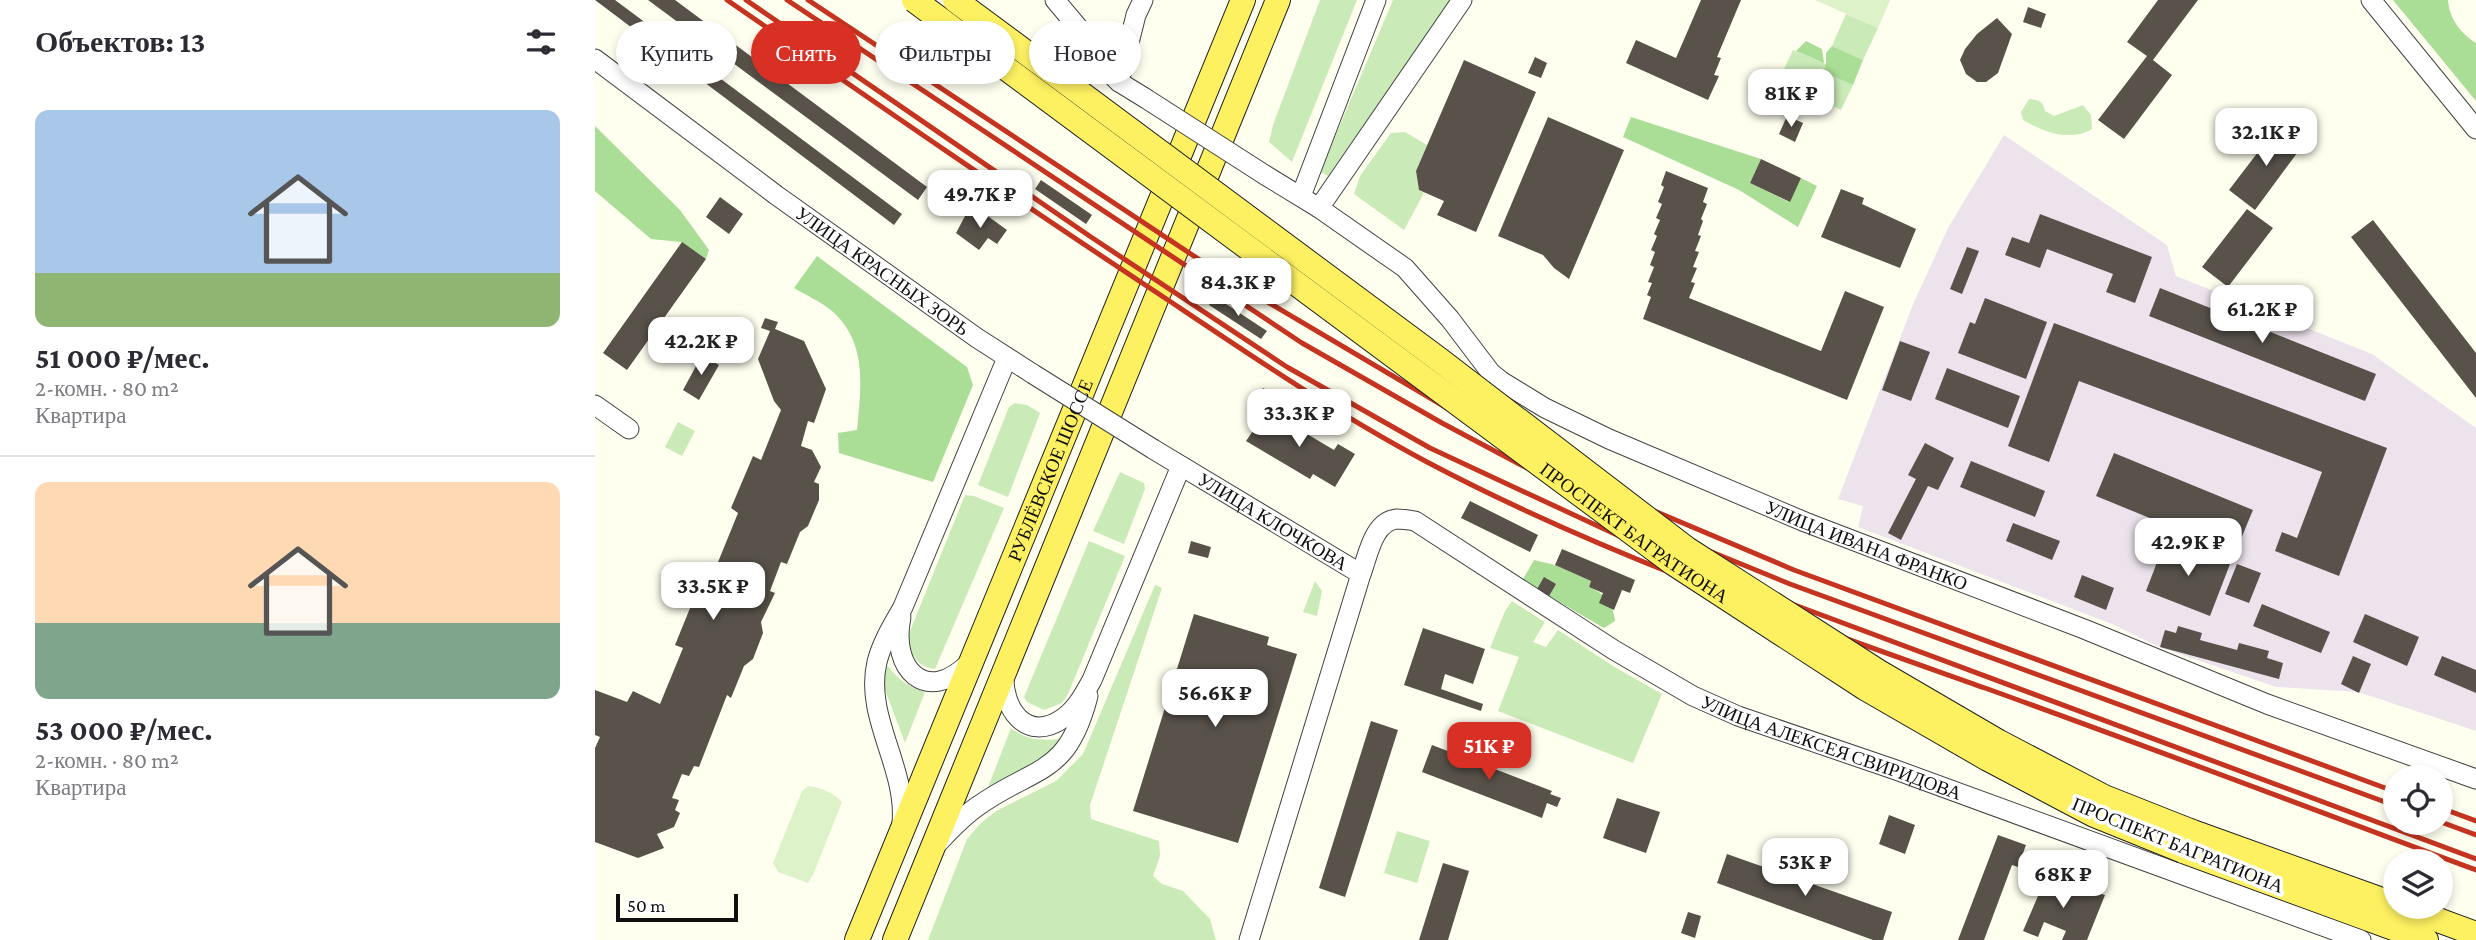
<!DOCTYPE html>
<html lang="ru">
<head>
<meta charset="utf-8">
<style>
  :root { --surface:#fff; --page:#f2f2f3; --text:#2b2b33; --muted:#7c7c81; --line:#e1e1e2; --accent:#d93025 }
  body { margin:0; font-family:"Crimson Pro",serif; background:var(--page); color:var(--text); height:100vh; display:flex; flex-direction:column; font-size:26px; white-space:nowrap }
  * { box-sizing:border-box; margin:0 }
  p { font-size:23px; color:var(--muted) }
  .icon { flex:none; width:38px; height:38px; fill:none; stroke:currentColor; stroke-width:2; stroke-linecap:round; stroke-linejoin:round }
  .map { position:relative; flex:1; overflow:hidden }
  .side { display:flex; flex-direction:column; background:var(--surface); width:595px }
  .side>* { flex:none }
  .banner { position:absolute; left:21px; top:21px; width:665px; height:63px; display:flex; gap:14px }
  .tools { position:absolute; left:1788px; top:765px; display:grid; gap:14px }
  .tools a { display:grid; place-items:center; width:70px; height:70px; border-radius:50%; background:var(--surface); box-shadow:0 4px 10px #0003; font-size:35px }
  .scale { position:absolute; left:21px; bottom:18px; width:122px; box-sizing:border-box; padding-left:7px; border:4px solid #0f0f0f; border-top:0; font-size:19px; line-height:24px; white-space:nowrap; color:#0f0f0f; -webkit-text-stroke:5px #fff; paint-order:stroke }
  .price { position:absolute; translate:-50% -60px; padding:0 16px; border-radius:14px; background:#fff; color:#222; font-size:23px; line-height:46px; filter:drop-shadow(0 2px 4px #0008) }
  .price::after { content:''; position:absolute; left:50%; top:42px; width:21px; height:16px; margin-left:-10px; background:inherit; clip-path:polygon(0 0,100% 0,50% 100%) }
  .price.active { background:var(--accent); color:#fff }
  ul { padding:0; list-style:none }
  li { display:grid; align-content:center; gap:14px; height:371px; padding:0 35px }
  li+li { border-top:2px solid var(--line) }
  li span { display:grid; place-items:center; height:217px; border-radius:14px; color:#555 }
  li>.icon { margin-inline-start:auto }
  span .icon { width:126px; height:126px; fill:#fffc; stroke-width:1 }
  li b { font-size:30px }
  h2 { display:flex; justify-content:space-between; align-items:center; height:84px; padding:0 35px; font-size:30px }
  .tag { padding:0 24px; border-radius:32px; background:var(--surface); box-shadow:0 4px 10px #0003; font-size:24px; line-height:63px }
  .tag.active { background:var(--accent); color:#fff }
  main { display:flex; flex:1; min-height:0 }
  .map>svg:first-child { display:block }
  .industrial { fill:#ede3ed }
  .green { fill:#caebb8 }
  .forest { fill:#aadd96 }
  .pitch { fill:#def2ca }
  .building { fill:#58524a }
  .lines { fill:none; stroke-linecap:round; stroke-linejoin:round }
  .minor-casing { stroke:#424242; stroke-width:21 }
  .major-casing { stroke:#202020; stroke-width:26 }
  .minor { stroke:#fff; stroke-width:19 }
  .major { stroke:#fdf162; stroke-width:24 }
  .rail { stroke:#c53420; stroke-width:5 }
  .minor-bridge-casing { stroke:#424242; stroke-width:21; stroke-linecap:butt }
  .major-bridge-casing { stroke:#202020; stroke-width:26; stroke-linecap:butt }
  .minor-bridge { stroke:#fff; stroke-width:19 }
  .major-bridge { stroke:#fdf162; stroke-width:24 }
  .labels { text-anchor:middle; dominant-baseline:central; stroke-width:7; stroke-linejoin:round; paint-order:stroke }
  .street-label { font-size:19px; fill:#0f0f0f; stroke:#fff }
</style>
</head>
<body>
<main>
<section class="side">
<h2>Объектов: 13<svg class="icon" aria-label="filters" viewBox="0 0 24 24"><path d="M4 7h16M4 17h16"/><circle cx="9" cy="7" r="2"/><circle cx="15" cy="17" r="2"/></svg></h2>
<ul>
<li><span style="background:linear-gradient(#a9c7e8 75%,#8fb573 0)"><svg class="icon" aria-label="home" viewBox="0 0 24 24"><path d="M3 11l9-7 9 7M6 9v11h12V9"/></svg></span><div><b>51 000 ₽/мес.</b><p>2-комн. · 80 m²</p><p>Квартира</p></div></li>
<li><span style="background:linear-gradient(#ffd9b3 65%,#7fa58c 0)"><svg class="icon" aria-label="home" viewBox="0 0 24 24"><path d="M3 11l9-7 9 7M6 9v11h12V9"/></svg></span><div><b>53 000 ₽/мес.</b><p>2-комн. · 80 m²</p><p>Квартира</p></div></li>
</ul>
</section>
<div class="map">
<svg width="1881" height="940" viewBox="0 0 1881 940">
  <rect width="100%" height="100%" fill="#fffff0"/>
  <!-- industrial -->
  <path class="industrial" d="M1409 135 1572 245 1581 276 1777 354 1881 428V731L1763 692 1681 687 1564 647 1517 624 1263 527 1268 506 1243 499 1319 302 1353 228Z"/>
  <!-- green -->
  <path class="green" d="M725 0H762L697 162 674 142 678 125Z
    M798 0H858L847 13 733 176 725 172Z
    M1251 14 1283 28 1268 60 1237 46Z
    M1198 50 1231 64 1228 72 1258 85 1246 110 1215 96 1219 85 1200 77 1195 87 1183 82Z
    M1434 99C1444 100 1448 101 1450 111L1459 116 1488 105 1496 115 1497 129C1476 142 1448 132 1428 120L1426 112Z
    M810 132 832 145 821 171 824 190 829 193 809 230 759 194 765 176 796 133Z
    M420 403 432 405 445 413 413 497 383 485 414 407Z
    M83 422 100 431 87 456 70 447Z
    M525 472 549 483 550 489 529 544 498 531Z
    M370 495 379 496 409 508 340 669C322 666 318 657 311 641Z
    M494 541 530 556 473 694 467 703 449 710 432 702 429 697Z
    M720 581 727 591 722 616 708 612Z
    M560 585 567 588 495 805 496 819 564 841 565 856 558 876 567 884 588 891 615 919 621 940H333L372 839 385 824 401 811 461 781 488 754Z
    M917 601 950 622 938 642 951 647 963 630 1018 666 1067 694 1038 763 903 711 924 657 895 648 910 611Z
    M293 666C303 680 315 687 330 692L310 743 287 682 290 669Z
    M416 728C431 740 446 741 464 739 457 761 413 777 393 787Z
    M802 831 835 841 822 883 789 873Z"/>
  <!-- forest -->
  <path class="forest" d="M1798 0H1853C1854 18 1866 34 1881 43V101Z
    M1211 41 1227 49 1229 63 1201 51Z
    M1237 46 1268 60 1258 85 1228 72 1231 64V53Z
    M1036 117 1166 159 1155 183 1194 202 1206 178 1222 186 1203 227 1144 190 1028 137Z
    M0 126 85 210 114 250 111 259 86 242 56 239 0 191Z
    M222 256 372 367 378 385 338 482 244 453 243 433 262 430C266 387 273 343 237 311 226 302 211 295 199 288Z
    M939 560 960 565 996 581 994 587C1010 594 1018 603 1020 621L1009 628 954 596 949 578 942 589 927 581Z"/>
  <!-- pitch -->
  <path class="pitch" d="M1220 0H1295L1283 28Z
    M213 786C225 787 239 793 247 802L218 875 213 883 183 872 178 863 207 791Z"/>
  <!-- building -->
  <path class="building" d="M0 0H20L307 214 299 225Z
    M53 0H80L332 187 323 200Z
    M1106 0H1146L1122 57 1126 58 1119 75 1124 76 1113 100 1031 63 1041 40 1081 58Z
    M1563 0H1603L1558 60 1577 75 1529 139 1503 120 1552 56 1532 42Z
    M1433 7 1451 14 1446 28 1428 22Z
    M1402 18 1417 34 1403 73 1391 82H1382L1371 74 1365 60 1370 49 1382 34Z
    M940 57 952 63 946 78 933 73Z
    M869 60 941 92 881 232 842 215 849 201 824 190 821 171Z
    M1192 116 1208 123 1200 142 1184 134Z
    M953 117 1029 150 974 279 959 268 948 255 903 236Z
    M1683 126 1708 145 1660 210 1634 190Z
    M1166 159 1206 178 1195 202 1155 183Z
    M1071 171 1113 188 1108 202 1112 204 1106 219 1108 221 1103 235 1106 236 1100 251 1104 252 1098 267 1102 268 1096 282 1100 283 1094 298 1226 351 1250 291 1289 307 1252 400 1048 319 1056 297 1052 295 1057 283 1053 282 1059 267 1055 265 1060 252 1056 250 1062 236 1059 234 1065 220 1061 218 1067 204 1063 202 1069 187 1066 185Z
    M446 180 497 215 491 224 440 189Z
    M1246 189 1269 198 1267 204 1321 229 1305 268 1226 237Z
    M125 197 148 214 134 234 111 217Z
    M383 209 412 230 402 244 393 238 384 250 361 233 370 216H378Z
    M1652 209 1678 228 1633 287 1607 267Z
    M1445 214 1557 257 1540 303 1511 292 1518 274 1452 249 1445 268 1410 255 1417 237 1434 243Z
    M1778 220 1881 353V398L1756 237Z
    M87 242 111 259 32 370 8 353Z
    M1372 247 1384 251 1367 294 1355 289Z
    M1565 288 1781 374 1770 401 1554 316Z
    M619 296 672 331 666 339 614 305Z
    M1390 298 1452 322 1431 379 1363 353 1375 322 1380 324Z
    M170 318 183 322 180 329 209 341 231 389 219 423 213 421 206 446 217 450 226 467 219 482 224 484V500L213 526 205 532 192 564 186 562 175 591 180 593 166 622 168 633 158 659 149 666 136 698 132 695 104 767 99 766 94 776 87 774 77 798 84 800 80 810 85 813 79 827 62 834 69 848 43 858 0 842V748L5 737 0 735V690L32 702 38 691 65 704 88 648 80 645 102 591 110 594 143 513 136 508 158 456 166 460 186 410 179 401 163 359 175 331 166 328Z
    M1459 323 1792 448 1744 576 1680 551 1687 532 1702 538 1727 472 1484 381 1454 462 1413 446Z
    M130 324 138 329 132 339 124 335Z
    M1305 341 1335 352 1316 401 1287 390Z
    M107 355 124 365 104 400 88 390Z
    M1352 368 1425 396 1413 428 1340 399Z
    M668 388 677 393 670 406 661 401Z
    M675 406 692 417 690 421 739 450 743 444 760 454 740 487 718 474 715 479 651 441Z
    M1330 443 1359 458 1343 490 1333 486 1306 540 1293 533 1321 479 1313 475Z
    M1519 453 1658 510 1640 553 1501 496Z
    M1376 461 1450 491 1440 517 1365 487Z
    M875 501 943 535 935 552 866 518Z
    M1418 523 1465 541 1457 560 1411 541Z
    M1571 539 1635 564 1615 616 1551 591Z
    M596 541 616 547 613 558 593 553Z
    M967 549 1040 580 1035 593 1027 590 1019 610 1004 603 1008 593 994 587 996 581 960 565Z
    M1642 564 1666 573 1654 603 1630 594Z
    M1487 575 1519 588 1511 610 1479 597Z
    M949 577 961 584 954 596 942 589Z
    M1667 604 1735 632 1726 653 1658 626Z
    M599 614 674 637 672 645 702 654 643 843 538 811Z
    M1770 614 1824 637 1812 666 1758 642Z
    M1583 626 1607 633 1605 640 1642 650 1644 643 1674 651 1672 658 1688 663 1684 679 1565 647 1570 630 1581 633Z
    M828 628 890 649 878 684 850 674 846 689 888 704 886 711 809 685Z
    M1758 656 1776 664 1764 693 1746 684Z
    M1847 656 1881 670V693L1839 675Z
    M776 721 803 730 750 897 724 888Z
    M837 745 957 791 955 794 966 798 962 807 952 803 947 818 827 772Z
    M1022 798 1065 812 1051 853 1008 838Z
    M1294 815 1320 825 1310 854 1284 844Z
    M1403 835 1431 845 1423 867 1417 865 1389 940H1363Z
    M1132 854 1297 912 1288 940H1278L1122 883Z
    M848 863 874 871 853 940H824Z
    M1442 875 1493 896 1495 890 1510 895 1492 940H1467L1471 931 1449 922 1443 937 1428 931 1443 896 1435 893Z
    M1093 912 1106 916 1100 938 1086 933Z"/>
  <g class="lines">
    <!-- minor casing -->
    <g class="minor-casing">
      <g id="minor">
        <path d="M460 0 492 38 506 64 524 82 550 98"/>
        <path d="M1776 0 1881 129"/>
        <path id="s1" d="M0 59 181 195 382 338 438 374"/>
        <path d="M524 82 541 15 548 0"/>
        <path id="s2" d="M670 175 724 208 810 268 855 319 896 373 906 381 950 408 1014 439 1210 522 1489 629 1672 704 1881 779"/>
        <path d="M706 196 781 0"/>
        <path d="M724 208 867 0"/>
        <path d="M0 405 34 429"/>
        <path id="s3" d="M558 449 766 574 654 940"/>
        <path id="s4" d="M766 574C773 556 778 521 802 519 808 519 814 520 820 521L1019 650 1098 696 1143 716 1301 770 1766 940"/>
        <path d="M306 617C295 670 332 706 375 662"/>
        <path d="M409 674C407 708 431 743 467 719 481 710 489 694 497 680L586 466"/>
        <path d="M307 823C312 767 269 717 282 662 287 642 298 625 308 607L412 358"/>
        <path d="M343 843C355 830 368 816 383 806 441 765 472 777 493 696"/>
      </g>
    </g>
    <!-- major casing -->
    <g class="major-casing">
      <g id="major">
        <path d="M1595 831 1801 905"/>
        <path d="M1588 851 1831 940"/>
        <path d="M1805 906 1881 934"/>
        <path id="s5" d="M262 940 648 0"/>
        <path d="M300 940 683 0"/>
      </g>
    </g>
    <!-- minor -->
    <use href="#minor" class="minor"/>
    <!-- major -->
    <use href="#major" class="major"/>
    <!-- rail -->
    <path class="rail" d="M132 0C278 101 424 202 573 300 658 357 742 414 832 462 1010 556 1201 621 1390 688 1554 747 1717 809 1881 870
      M151 0 496 237 692 367 835 448 1035 541 1189 601 1881 859
      M192 0 707 343 847 423 928 466 1053 526 1195 584 1801 806
      M213 0 632 278 852 408 934 452 1057 510 1199 570 1801 792
      M1846 808 1881 821
      M1846 822 1881 835"/>
    <!-- minor-bridge casing -->
    <g class="minor-bridge-casing">
      <path id="minor-bridge" d="M550 98 670 175
        M438 374 558 449"/>
    </g>
    <!-- major-bridge casing -->
    <g class="major-bridge-casing">
      <g id="major-bridge">
        <path id="s6" d="M319 0 1078 563 1270 688 1393 759 1499 815 1588 851"/>
        <path d="M360 0 842 358 1092 549 1284 672 1404 742 1509 797 1595 831"/>
      </g>
    </g>
    <!-- minor-bridge -->
    <use href="#minor-bridge" class="minor-bridge"/>
    <!-- major-bridge -->
    <use href="#major-bridge" class="major-bridge"/>
  </g>
  <g class="labels">
    <!-- street labels -->
    <g class="street-label">
      <text stroke="none"><textPath href="#s1" startOffset="357">УЛИЦА КРАСНЫХ ЗОРЬ</textPath></text>
      <text stroke="none"><textPath href="#s5" startOffset="508">РУБЛЁВСКОЕ ШОССЕ</textPath></text>
      <text stroke="none"><textPath href="#s3" startOffset="140">УЛИЦА КЛОЧКОВА</textPath></text>
      <text stroke="none"><textPath href="#s6" startOffset="896">ПРОСПЕКТ БАГРАТИОНА</textPath></text>
      <text stroke="none"><textPath href="#s2" startOffset="718">УЛИЦА ИВАНА ФРАНКО</textPath></text>
      <text stroke="none"><textPath href="#s4" startOffset="564">УЛИЦА АЛЕКСЕЯ СВИРИДОВА</textPath></text>
      <text transform="translate(1583 845) rotate(22)">ПРОСПЕКТ БАГРАТИОНА</text>
    </g>
  </g>
</svg>
<div class="tools">
<a><svg class="icon" aria-label="locate" viewBox="0 0 24 24"><circle cx="12" cy="12" r="6"/><path d="M12 2v4M12 18v4M2 12h4M18 12h4"/></svg></a>
<a><svg class="icon" aria-label="layers" viewBox="0 0 24 24"><path d="M12 4l9 5-9 5-9-5zM3 14l9 5 9-5"/></svg></a>
</div>
<div class="scale">50 m</div>
<b class="price" style="left:1196px;top:129px">81K ₽</b>
<b class="price" style="left:1671px;top:168px">32.1K ₽</b>
<b class="price" style="left:385px;top:230px">49.7K ₽</b>
<b class="price" style="left:643px;top:318px">84.3K ₽</b>
<b class="price" style="left:1667px;top:345px">61.2K ₽</b>
<b class="price" style="left:106px;top:377px">42.2K ₽</b>
<b class="price" style="left:704px;top:449px">33.3K ₽</b>
<b class="price" style="left:1593px;top:578px">42.9K ₽</b>
<b class="price" style="left:118px;top:622px">33.5K ₽</b>
<b class="price" style="left:620px;top:729px">56.6K ₽</b>
<b class="price active" style="left:894px;top:782px">51K ₽</b>
<b class="price" style="left:1210px;top:898px">53K ₽</b>
<b class="price" style="left:1468px;top:910px">68K ₽</b>
<div class="banner">
<a class="tag">Купить</a>
<a class="tag active">Снять</a>
<a class="tag">Фильтры</a>
<a class="tag">Новое</a>
</div>
</div>
</main>
</body>
</html>
